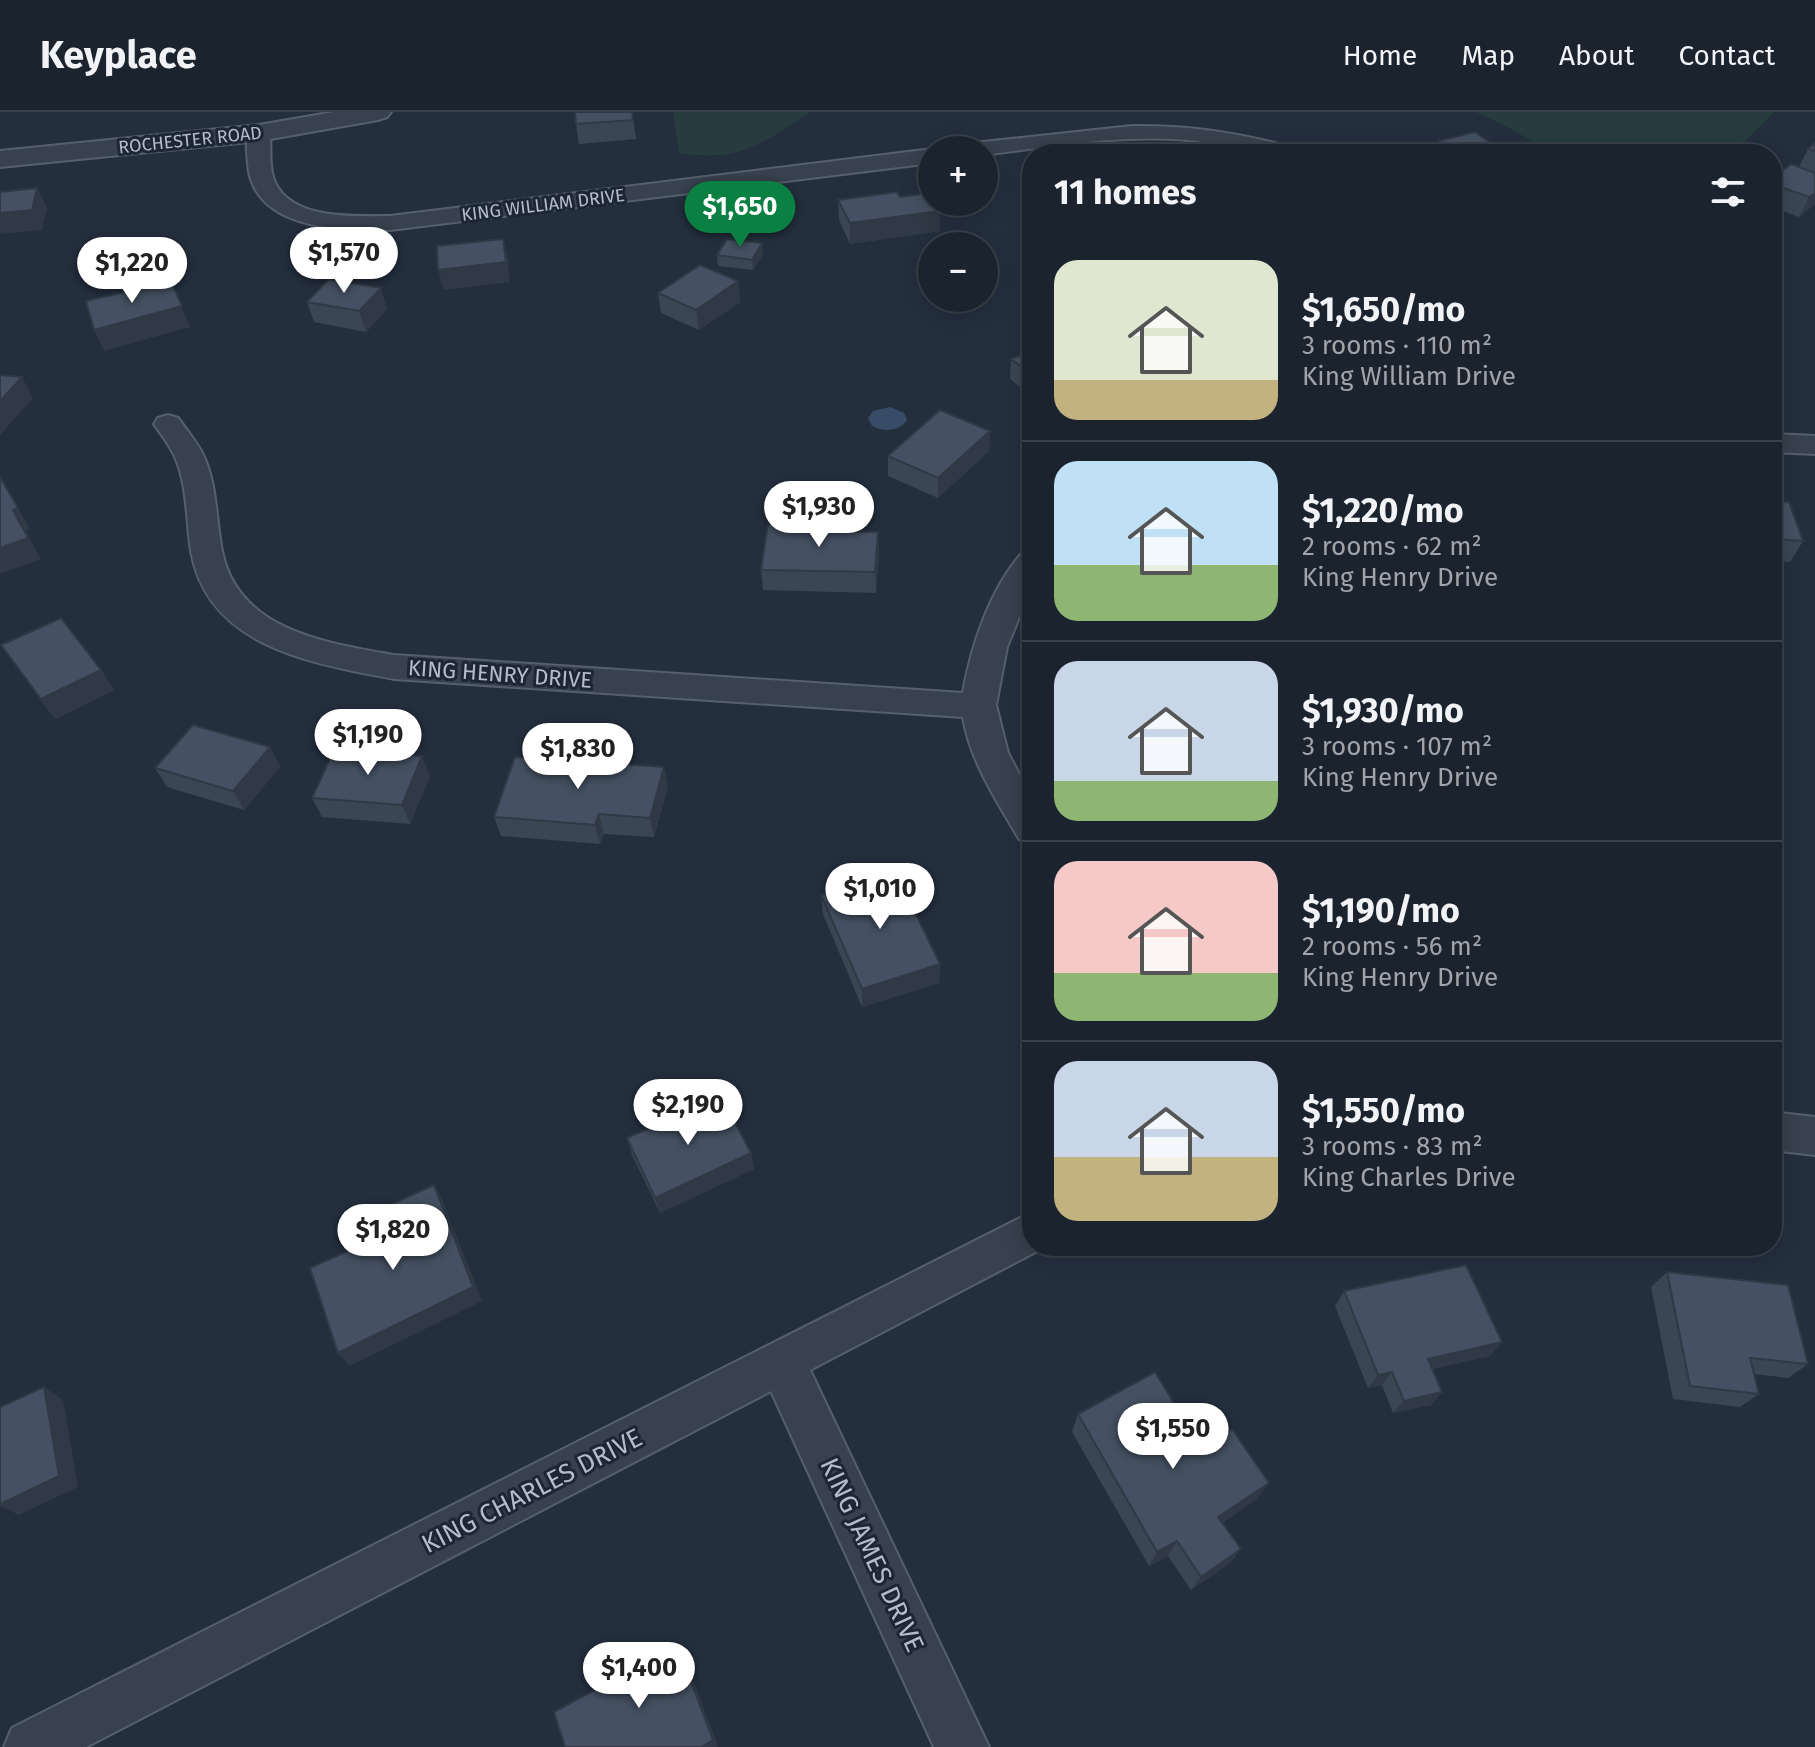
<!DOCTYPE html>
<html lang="en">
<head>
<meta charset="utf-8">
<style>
  :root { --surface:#1b232e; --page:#242b36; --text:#f1f3f6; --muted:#a0a4aa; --line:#39404a; --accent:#0b8043 }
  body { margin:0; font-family:"Fira Sans",sans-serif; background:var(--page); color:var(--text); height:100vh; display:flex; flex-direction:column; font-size:30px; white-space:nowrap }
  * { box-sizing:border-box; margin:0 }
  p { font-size:26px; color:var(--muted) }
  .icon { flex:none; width:44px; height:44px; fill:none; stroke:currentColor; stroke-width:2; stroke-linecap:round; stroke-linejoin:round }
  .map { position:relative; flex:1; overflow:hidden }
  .details { position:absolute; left:1022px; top:32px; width:760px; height:1112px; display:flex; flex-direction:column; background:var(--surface); border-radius:32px; box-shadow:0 4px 20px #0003,0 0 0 2px var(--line) }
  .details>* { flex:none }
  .controls { position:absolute; left:918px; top:24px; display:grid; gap:16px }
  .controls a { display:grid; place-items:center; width:80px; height:80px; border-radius:50%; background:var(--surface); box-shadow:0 4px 20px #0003,0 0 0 2px var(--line); font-size:40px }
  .price { position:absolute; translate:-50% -68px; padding:0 18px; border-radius:28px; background:#fff; color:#222; font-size:26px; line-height:52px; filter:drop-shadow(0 2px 4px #0008) }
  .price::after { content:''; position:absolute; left:50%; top:48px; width:24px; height:18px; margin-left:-12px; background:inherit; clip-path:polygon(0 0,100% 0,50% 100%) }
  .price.selected { background:var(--accent); color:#fff }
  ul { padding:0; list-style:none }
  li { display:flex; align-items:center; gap:24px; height:200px; padding:0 32px }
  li+li { border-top:2px solid var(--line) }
  li span { display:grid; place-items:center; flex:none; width:224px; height:160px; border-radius:24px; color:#555 }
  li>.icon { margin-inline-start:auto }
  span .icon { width:96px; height:96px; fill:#fffc; stroke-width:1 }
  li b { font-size:34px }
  h2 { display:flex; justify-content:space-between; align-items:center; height:96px; padding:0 32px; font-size:34px }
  header { display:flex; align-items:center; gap:48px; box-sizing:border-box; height:112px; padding:0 40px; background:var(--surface); border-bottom:2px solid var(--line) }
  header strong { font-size:38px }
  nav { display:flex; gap:44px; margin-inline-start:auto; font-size:28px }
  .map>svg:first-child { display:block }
  .green { fill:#263c3f }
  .water { fill:#394c67 }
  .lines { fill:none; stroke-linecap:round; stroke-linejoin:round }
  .minor-casing { stroke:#565f6c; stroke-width:4 }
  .tertiary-casing { stroke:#565f6c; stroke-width:4 }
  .minor { fill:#38414e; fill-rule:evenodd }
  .tertiary { fill:#38414e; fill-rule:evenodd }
  .wall { fill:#3b4654 }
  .shaded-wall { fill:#303945 }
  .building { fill:#455162; stroke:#303945; stroke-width:2 }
  .labels { text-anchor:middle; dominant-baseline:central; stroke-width:6; stroke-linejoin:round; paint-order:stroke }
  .far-street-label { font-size:18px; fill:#b4bcc9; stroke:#1d2633 }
  .street-label { font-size:22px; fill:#b4bcc9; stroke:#1d2633 }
  .near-street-label { font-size:26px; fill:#b4bcc9; stroke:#1d2633 }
</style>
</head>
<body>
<header>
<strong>Keyplace</strong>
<nav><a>Home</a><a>Map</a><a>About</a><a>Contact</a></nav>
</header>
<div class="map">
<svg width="1815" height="1635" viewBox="0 0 1815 1635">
  <rect width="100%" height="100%" fill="#242f3e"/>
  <!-- green -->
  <path class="green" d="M673 0H811C760 32 743 50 679 41Z
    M1476 0H1774L1733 42H1551L1512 17Z"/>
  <!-- water -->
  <path class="water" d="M890 295 904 301 907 308C898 320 884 320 872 314L868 306 873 299Z"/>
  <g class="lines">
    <!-- minor casing -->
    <g class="minor-casing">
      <path id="minor" d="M259 14 267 16 270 21C271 35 269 51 273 65 287 109 354 104 390 104L932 37 936 38H932V51L390 118C341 119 253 118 248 52 247 41 245 25 251 16Z
        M1132 14C1190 13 1242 21 1297 37L1301 42C1257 42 1217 29 1173 27 1110 24 1046 35 984 43V38H961L965 33 973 31Z
        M168 303 178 306C187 319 199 332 205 347 217 376 216 408 222 439 238 519 326 531 394 543L963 581C971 534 990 478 1021 442L1032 439V474L1007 535 996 593 1008 641 1032 686V731L1019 727C997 689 970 649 963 605L394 567C313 551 208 536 191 439 186 408 188 372 174 343 169 332 161 322 154 312L158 306Z
        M1772 322 1815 324V342L1772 340Z
        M1772 1000 1815 1005V1043L1772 1038Z
        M1032 1100V1134H1047L810 1258 989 1635H934L771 1279 86 1635H4L12 1616Z"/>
    </g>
    <!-- tertiary casing -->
    <g class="tertiary-casing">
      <path id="tertiary" d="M334 0H391L387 5 378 8 259 29 0 55V39L259 13Z"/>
    </g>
    <!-- minor -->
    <use href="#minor" class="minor"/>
    <!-- tertiary -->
    <use href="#tertiary" class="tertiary"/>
  </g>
  <!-- wall -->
  <path class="wall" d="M632 0 636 27 579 32 576 12Z
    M1439 29 1507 42H1435Z
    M1815 31V92L1799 105 1772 95V67L1799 55 1808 37Z
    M900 85 940 119 850 132 839 108 838 88Z
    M763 142 753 158 718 154 717 143Z
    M738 169 740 190 699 218 661 201 658 181Z
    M307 190 387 197 366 220 314 210Z
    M1032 239V285L1010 267 1011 247Z
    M990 319 989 339 938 386 888 364V344Z
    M1772 389 1803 429 1790 450 1780 449 1772 463Z
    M829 414V419L879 441 876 481 763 478 761 458Z
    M1 533 101 558 114 578 55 607Z
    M270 635 280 655 244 698 167 675 155 656Z
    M664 655 668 675 654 725 604 722 600 732 501 724 494 705Z
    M430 664 410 712 322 705 312 686Z
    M821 783 940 852 939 871 862 895 823 802Z
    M1772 818 1780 843 1772 852Z
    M627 1026 751 1041 754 1057 660 1101 632 1043Z
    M1667 1160 1808 1252 1788 1266 1754 1262 1759 1282 1740 1295 1673 1287 1651 1175Z
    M1344 1179 1502 1230 1490 1244 1432 1257 1442 1280 1431 1293 1393 1301 1382 1273 1368 1276 1335 1194Z
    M1078 1302 1257 1387 1222 1411 1241 1437 1230 1451 1191 1478 1168 1444 1149 1454 1072 1320Z"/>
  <!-- shaded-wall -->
  <path class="shaded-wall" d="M37 76 47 96 42 118 0 122V101Z
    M1815 81V92L1799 105 1809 85Z
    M940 99V119L850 132V111Z
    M503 127 508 147 510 170 444 178 438 158Z
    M762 131 763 142 753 158 752 148Z
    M171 169 190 215 104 239 94 218Z
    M738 169 740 190 699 218 696 198Z
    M381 176 387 197 366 220 359 199Z
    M22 265 33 286 0 323V289Z
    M990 319 989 339 938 386V366Z
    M0 364 30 417 26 419 41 447 0 462V436L13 398Z
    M878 420 879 441 876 481 875 460Z
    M101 558 114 578 55 607 41 587Z
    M270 635 280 655 244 698 233 679Z
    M422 644 430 664 410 712 402 693Z
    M664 655 668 675 654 725 650 706Z
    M599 702 604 722 600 732 595 713Z
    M940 852 939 871 862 895V877Z
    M751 1041 754 1057 660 1101 655 1086Z
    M434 1073 443 1089 482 1189 350 1254 338 1241Z
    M1502 1230 1490 1244 1416 1260 1428 1247Z
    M1392 1260 1382 1273 1368 1276 1378 1263Z
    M44 1275 63 1288 78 1375 19 1403 0 1394V1392Z
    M1442 1280 1431 1293 1393 1301 1404 1289Z
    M1269 1371 1257 1387 1208 1421 1218 1405Z
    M1177 1429 1168 1444 1149 1454 1157 1440Z
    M1241 1437 1230 1451 1191 1478 1201 1465Z
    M677 1533 683 1541 718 1634 716 1635H701Z"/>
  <!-- building -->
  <path class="building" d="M575 0H632L633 8 576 12Z
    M1475 20 1507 42H1457L1439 29Z
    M1815 31V39L1808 37Z
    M1791 52 1815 61V81L1809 85 1772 72V67Z
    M37 76 32 98 0 101V80Z
    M897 80 900 85 930 81 932 84V90H935L940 99 850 111 838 88Z
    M503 127 506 150 438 158 437 134Z
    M727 127 762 131 752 148 717 143Z
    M700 153 738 169 696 198 658 181Z
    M329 167 381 176 359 199 307 190Z
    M171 169 182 194 94 218 86 189Z
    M1032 239V263L1011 247Z
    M0 263 22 265 0 289Z
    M940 298 990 319 938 366 888 344Z
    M0 365 18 396 13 398 28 426 0 436Z
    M1772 389 1789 390 1803 429 1777 427 1783 445 1772 444Z
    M768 412 829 414 828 419 878 420 875 460 761 458Z
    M61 506 101 558 41 587 1 533Z
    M193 613 270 635 233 679 155 656Z
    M334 638 422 644 402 693 312 686Z
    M515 645 664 655 650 706 599 702 595 713 494 705Z
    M896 761 940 852 862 877 821 783Z
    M1772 818 1780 843H1772Z
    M721 984 751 1041 655 1086 627 1026Z
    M434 1073 473 1175 338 1241 310 1156 390 1120 381 1097Z
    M1466 1153 1502 1230 1428 1247 1442 1280 1404 1289 1392 1260 1378 1263 1344 1179Z
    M1667 1160 1788 1173 1808 1252 1750 1246 1759 1282 1690 1274Z
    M1155 1260 1202 1337 1232 1317 1269 1371 1218 1405 1241 1437 1201 1465 1177 1429 1157 1440 1078 1302Z
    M44 1275 59 1364 0 1392V1295Z
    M677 1533 713 1628 701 1635H565L554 1600Z"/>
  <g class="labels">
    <!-- far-street labels -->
    <g class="far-street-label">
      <text transform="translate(190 28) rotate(-6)">ROCHESTER ROAD</text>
      <text transform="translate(543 93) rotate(-7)">KING WILLIAM DRIVE</text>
    </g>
    <!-- street labels -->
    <g class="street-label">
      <text transform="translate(500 562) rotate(4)">KING HENRY DRIVE</text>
    </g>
    <!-- near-street labels -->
    <g class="near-street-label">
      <text transform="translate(532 1379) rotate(-27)">KING CHARLES DRIVE</text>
      <text transform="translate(872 1443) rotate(65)">KING JAMES DRIVE</text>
    </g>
  </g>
</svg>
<div class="controls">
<a>+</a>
<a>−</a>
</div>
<b class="price selected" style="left:740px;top:137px">$1,650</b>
<b class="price" style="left:344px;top:183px">$1,570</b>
<b class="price" style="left:132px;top:193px">$1,220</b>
<b class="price" style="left:819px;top:437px">$1,930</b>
<b class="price" style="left:368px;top:665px">$1,190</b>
<b class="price" style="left:578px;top:679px">$1,830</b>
<b class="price" style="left:880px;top:819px">$1,010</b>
<b class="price" style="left:688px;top:1035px">$2,190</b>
<b class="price" style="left:393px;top:1160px">$1,820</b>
<b class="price" style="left:1173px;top:1359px">$1,550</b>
<b class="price" style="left:639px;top:1598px">$1,400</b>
<section class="details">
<h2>11 homes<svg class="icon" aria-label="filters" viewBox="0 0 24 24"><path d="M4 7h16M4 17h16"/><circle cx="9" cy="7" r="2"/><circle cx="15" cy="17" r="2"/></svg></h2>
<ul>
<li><span style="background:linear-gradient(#dfe7d0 75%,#c2b280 0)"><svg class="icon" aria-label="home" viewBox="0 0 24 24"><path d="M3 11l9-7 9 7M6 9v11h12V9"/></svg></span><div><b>$1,650/mo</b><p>3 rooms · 110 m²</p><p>King William Drive</p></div></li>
<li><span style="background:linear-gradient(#bfe0f5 65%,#8fb573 0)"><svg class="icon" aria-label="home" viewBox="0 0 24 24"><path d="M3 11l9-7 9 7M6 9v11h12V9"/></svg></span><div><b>$1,220/mo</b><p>2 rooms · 62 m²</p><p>King Henry Drive</p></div></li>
<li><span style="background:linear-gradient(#c9d6e8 75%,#8fb573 0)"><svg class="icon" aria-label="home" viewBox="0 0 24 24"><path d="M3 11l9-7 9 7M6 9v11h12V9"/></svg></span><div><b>$1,930/mo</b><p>3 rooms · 107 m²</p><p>King Henry Drive</p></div></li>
<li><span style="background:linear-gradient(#f6c9c9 70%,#8fb573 0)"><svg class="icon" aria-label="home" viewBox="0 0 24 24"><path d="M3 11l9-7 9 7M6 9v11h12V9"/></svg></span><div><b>$1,190/mo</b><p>2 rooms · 56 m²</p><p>King Henry Drive</p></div></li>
<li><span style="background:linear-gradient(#c9d6e8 60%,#c2b280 0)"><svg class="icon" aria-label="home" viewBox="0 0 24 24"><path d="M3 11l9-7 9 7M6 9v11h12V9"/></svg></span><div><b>$1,550/mo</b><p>3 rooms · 83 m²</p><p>King Charles Drive</p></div></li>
</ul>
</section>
</div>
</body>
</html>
